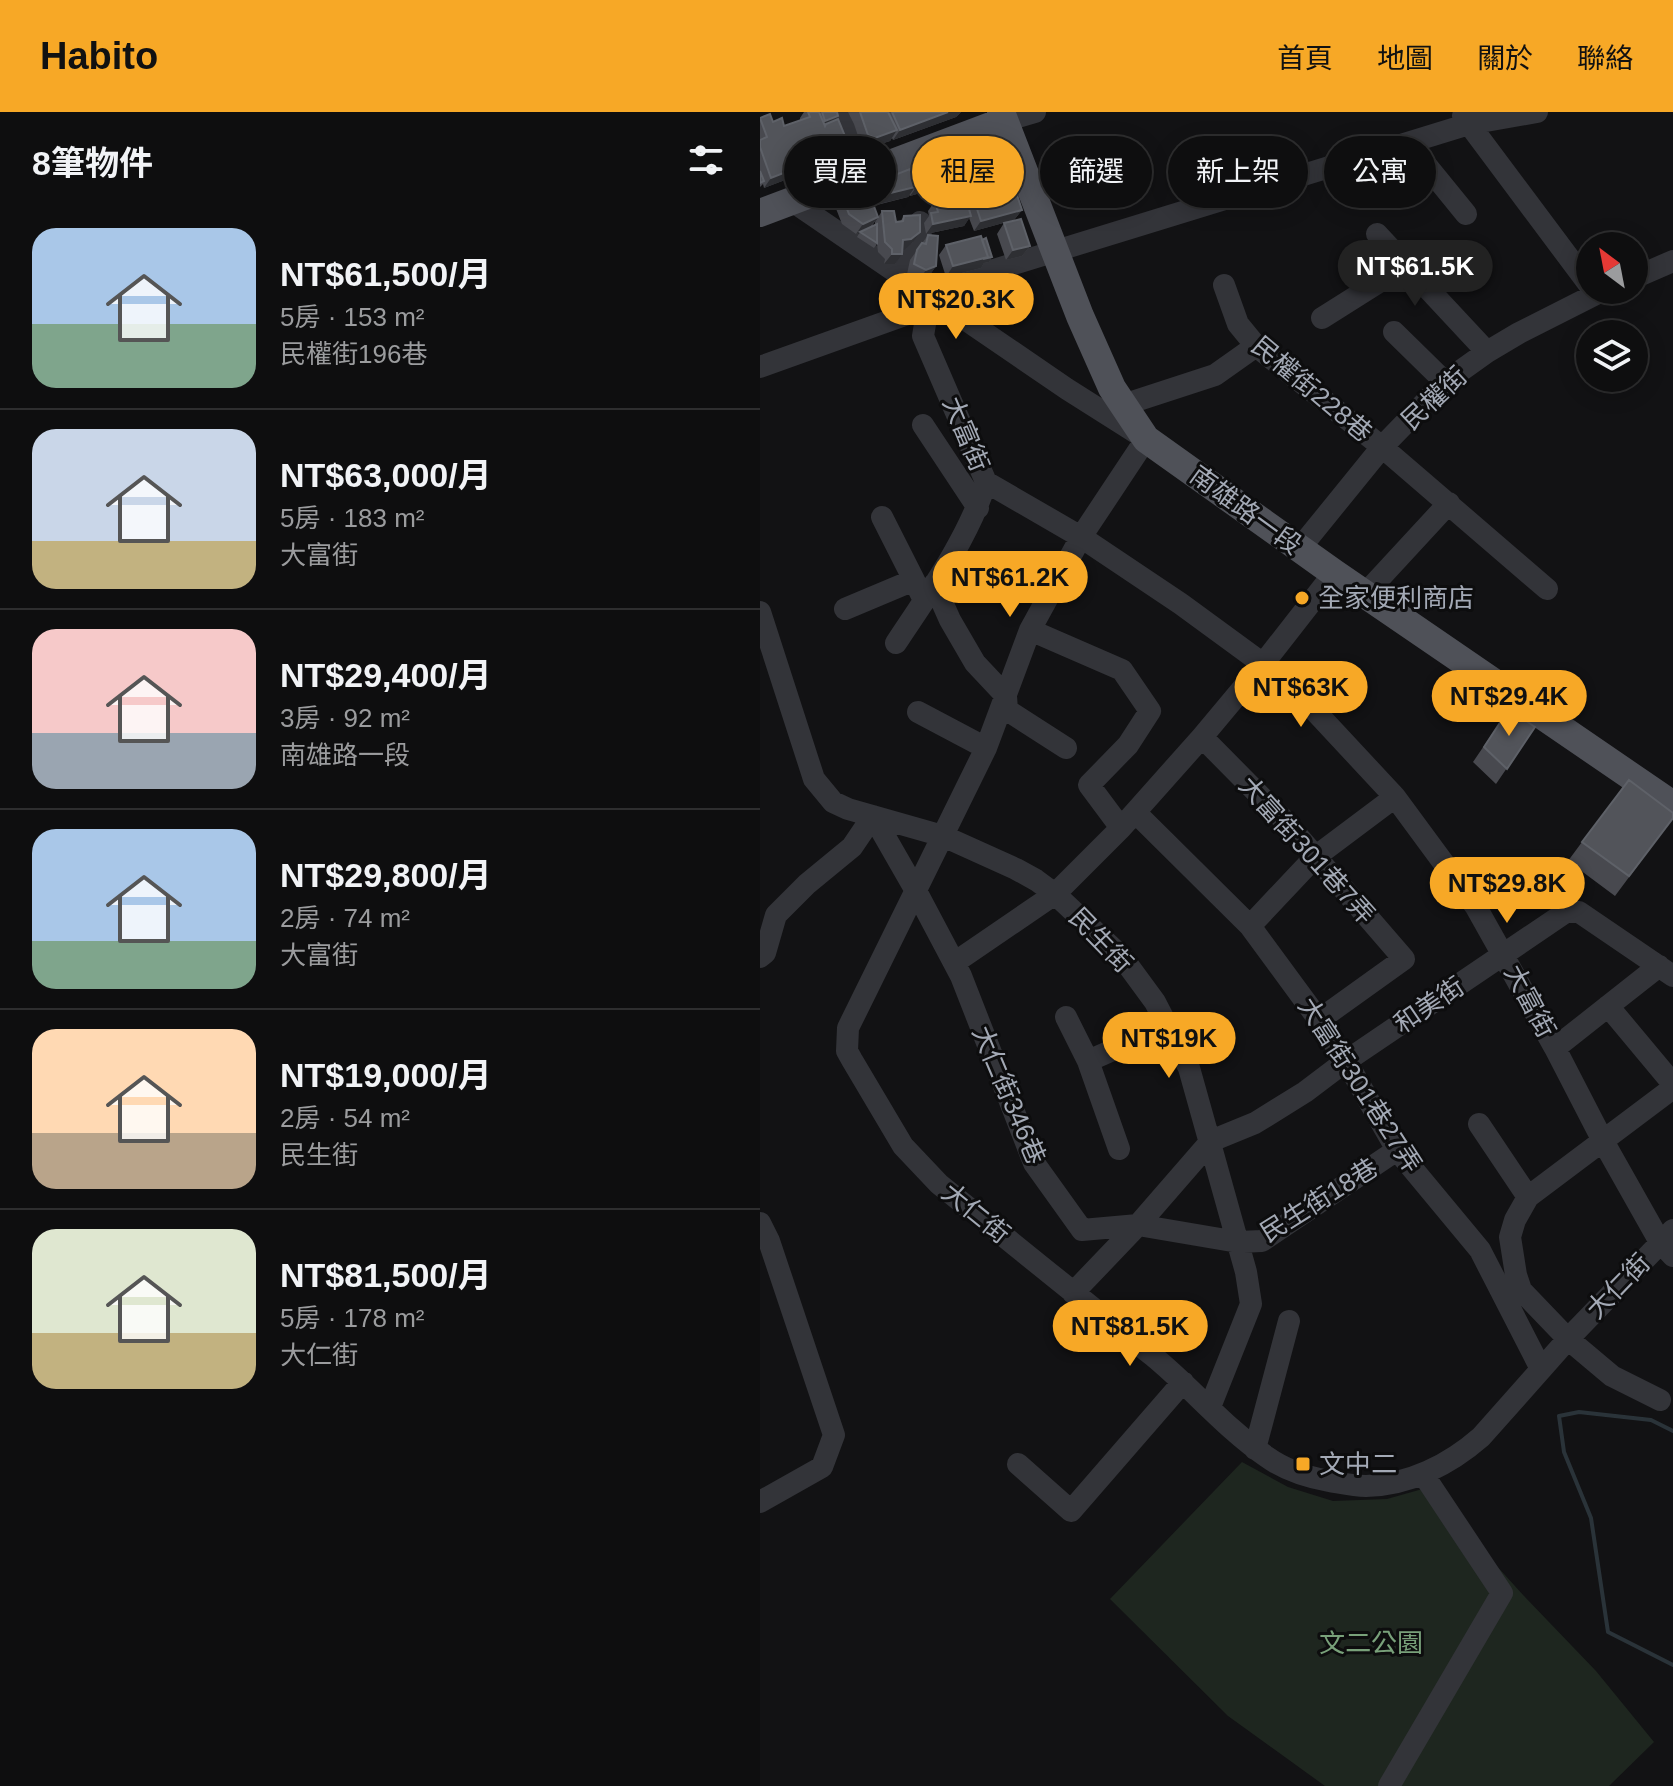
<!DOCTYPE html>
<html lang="zh-TW">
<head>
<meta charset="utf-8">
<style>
  :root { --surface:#0e0e0f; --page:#1c1c1d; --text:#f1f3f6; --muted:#9b9c9e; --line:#2e2e2f; --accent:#f7a826 }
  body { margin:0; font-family:Arial,"Noto Sans TC",sans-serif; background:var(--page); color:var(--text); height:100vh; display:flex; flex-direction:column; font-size:30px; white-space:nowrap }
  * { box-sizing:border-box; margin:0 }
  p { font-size:26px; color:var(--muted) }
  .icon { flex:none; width:44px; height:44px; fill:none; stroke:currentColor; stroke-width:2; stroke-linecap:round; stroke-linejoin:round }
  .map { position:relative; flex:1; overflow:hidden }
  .panel { display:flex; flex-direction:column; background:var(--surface); width:760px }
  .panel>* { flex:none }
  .guide { position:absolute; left:24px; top:24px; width:760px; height:72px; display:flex; gap:16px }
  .needle { width:52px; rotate:328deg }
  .fabs { position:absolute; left:816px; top:120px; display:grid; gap:16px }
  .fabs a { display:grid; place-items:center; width:72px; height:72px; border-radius:50%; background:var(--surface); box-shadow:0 4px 20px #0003,0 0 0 2px var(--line); font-size:40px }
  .price { position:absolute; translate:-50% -68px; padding:0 18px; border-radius:28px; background:var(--accent); color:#111; font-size:26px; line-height:52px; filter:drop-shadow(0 2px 4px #0008) }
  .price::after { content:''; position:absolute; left:50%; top:48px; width:24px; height:18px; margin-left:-12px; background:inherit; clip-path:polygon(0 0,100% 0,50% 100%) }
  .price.selected { background:#222; color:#fff }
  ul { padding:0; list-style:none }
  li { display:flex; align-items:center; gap:24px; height:200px; padding:0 32px }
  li+li { border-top:2px solid var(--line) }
  li span { display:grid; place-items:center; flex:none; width:224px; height:160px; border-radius:24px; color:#555 }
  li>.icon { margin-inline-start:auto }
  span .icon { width:96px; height:96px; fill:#fffc; stroke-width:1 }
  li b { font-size:34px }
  h2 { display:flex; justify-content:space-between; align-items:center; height:96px; padding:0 32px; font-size:34px }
  .tag { padding:0 28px; border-radius:36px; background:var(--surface); box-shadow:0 4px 20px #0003,0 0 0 2px var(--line); font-size:28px; line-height:72px }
  .tag.selected { background:var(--accent); color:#111 }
  header { display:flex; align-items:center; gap:48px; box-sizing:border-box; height:112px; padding:0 40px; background:var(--accent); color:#111 }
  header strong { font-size:38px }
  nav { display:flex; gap:44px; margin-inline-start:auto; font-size:28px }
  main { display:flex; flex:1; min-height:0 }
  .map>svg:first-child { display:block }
  .green { fill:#1e261f }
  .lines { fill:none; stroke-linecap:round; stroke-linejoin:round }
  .stream { stroke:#2a3339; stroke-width:4 }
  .minor { stroke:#333439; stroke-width:22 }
  .major { stroke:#4f5158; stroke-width:28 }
  .wall { fill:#48494f; fill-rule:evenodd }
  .shaded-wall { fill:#2e2f33 }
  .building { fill:#52545a; stroke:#5e6168; stroke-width:2 }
  .poi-dot { fill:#f7a826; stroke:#0d0d0e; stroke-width:3 }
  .labels { text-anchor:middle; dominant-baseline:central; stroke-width:6; stroke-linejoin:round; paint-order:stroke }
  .street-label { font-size:26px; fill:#a3a9b5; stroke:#0d0d0e }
  .poi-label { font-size:26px; fill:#a3a9b5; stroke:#0d0d0e; text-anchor:start }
  .park-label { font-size:26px; fill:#79a17a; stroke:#0d0d0e }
</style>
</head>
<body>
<header>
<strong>Habito</strong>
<nav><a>首頁</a><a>地圖</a><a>關於</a><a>聯絡</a></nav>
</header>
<main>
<section class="panel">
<h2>8筆物件<svg class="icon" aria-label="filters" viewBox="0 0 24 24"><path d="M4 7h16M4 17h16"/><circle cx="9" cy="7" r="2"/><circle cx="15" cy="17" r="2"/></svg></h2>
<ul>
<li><span style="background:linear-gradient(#a9c7e8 60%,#7fa58c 0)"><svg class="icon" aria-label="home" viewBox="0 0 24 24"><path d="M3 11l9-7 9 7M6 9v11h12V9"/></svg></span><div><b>NT$61,500/月</b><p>5房 · 153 m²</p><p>民權街196巷</p></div></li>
<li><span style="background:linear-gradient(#c9d6e8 70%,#c2b280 0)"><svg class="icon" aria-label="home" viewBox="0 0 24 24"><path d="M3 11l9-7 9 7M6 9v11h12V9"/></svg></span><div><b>NT$63,000/月</b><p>5房 · 183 m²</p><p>大富街</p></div></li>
<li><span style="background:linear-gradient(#f6c9c9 65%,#9aa5b1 0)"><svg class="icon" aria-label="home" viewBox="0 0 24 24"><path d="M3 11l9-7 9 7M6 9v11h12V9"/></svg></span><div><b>NT$29,400/月</b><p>3房 · 92 m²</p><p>南雄路一段</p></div></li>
<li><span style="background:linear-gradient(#a9c7e8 70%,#7fa58c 0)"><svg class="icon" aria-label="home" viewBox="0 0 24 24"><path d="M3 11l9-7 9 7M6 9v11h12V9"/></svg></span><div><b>NT$29,800/月</b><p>2房 · 74 m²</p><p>大富街</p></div></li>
<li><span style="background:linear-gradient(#ffd9b3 65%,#b9a48a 0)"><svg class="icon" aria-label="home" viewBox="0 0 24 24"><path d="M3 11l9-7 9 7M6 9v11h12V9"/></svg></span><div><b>NT$19,000/月</b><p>2房 · 54 m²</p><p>民生街</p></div></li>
<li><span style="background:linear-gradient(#dfe7d0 65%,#c2b280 0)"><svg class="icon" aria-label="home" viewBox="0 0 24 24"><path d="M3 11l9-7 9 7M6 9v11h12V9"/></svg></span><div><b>NT$81,500/月</b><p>5房 · 178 m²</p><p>大仁街</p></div></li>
</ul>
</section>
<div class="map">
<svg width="913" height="1674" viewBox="0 0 913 1674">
  <rect width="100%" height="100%" fill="#121214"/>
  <!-- green -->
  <path class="green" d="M482 1350 528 1375 573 1389 627 1387 666 1376 764 1484 836 1559 894 1630 849 1674H565L468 1604 350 1487Z"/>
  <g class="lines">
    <!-- stream -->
    <path class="stream" d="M913 1319 891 1308 819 1300 799 1304 804 1340 831 1406 848 1520 913 1553"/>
    <!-- minor -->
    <path class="minor" d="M81 0 101 63
      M703 4 830 174
      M244 9 275 0
      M649 32 706 102
      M32 89 307 277 386 327 321 425 270 518 226 636 88 916 87 939 92 948 143 1034 179 1072C250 1129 321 1187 393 1244 432 1276 465 1316 507 1345 525 1358 547 1365 569 1369 581 1371 593 1374 606 1374 649 1373 689 1353 721 1325L808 1227 913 1118
      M617 122 727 240
      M135 160 145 145 161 128 160 110
      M874 166 913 149
      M464 173 478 212 496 234 622 335 787 477
      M170 182 163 224 226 370 321 425 421 492 503 552 554 598 635 685 716 795 795 936 843 1029 900 1130 913 1144
      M562 206 646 153
      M634 220 685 270
      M0 255 145 203 170 182 185 173 709 12 777 0
      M363 293 455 263 496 234
      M163 313 218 396
      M122 405 164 488
      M540 436 622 335 685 270 727 240 759 221 844 178
      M174 472 190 508 215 551 246 584 247 598 306 636
      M605 482 689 391
      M85 497 154 468
      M0 500 54 667 73 690 88 697 183 724 256 757 276 768 295 782 362 845 395 890 429 956 486 1160 491 1192 450 1295
      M270 518 362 558 390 599 368 633 329 673 361 716
      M136 531C169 481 208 427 226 370
      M158 600 226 636
      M442 625 523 707 644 847 559 908
      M376 701 490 814 555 745 635 685
      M490 814 559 908 586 949 637 1038 720 1138 781 1257
      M0 845 5 841 16 803 47 772 92 735 113 704 156 779 201 864 274 1051 322 1118 378 1113 478 1130 502 1129 637 1038
      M194 851 295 782 361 716 442 625 503 552 574 461
      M848 894 913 972
      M306 905 328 949
      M795 936 899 854
      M719 1012 768 1085
      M359 1037 328 949 407 914
      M0 1111 9 1129 74 1323 62 1355 0 1390
      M313 1181 378 1113 451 1029 495 1011 545 980 586 949 806 800H819L913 864
      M900 1288 852 1264 808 1227 761 1178 756 1163 750 1125 755 1108 768 1085 913 976
      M495 1337 529 1209
      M258 1352 311 1399 423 1270
      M629 1674 742 1481 663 1362"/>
    <!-- major -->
    <path class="major" d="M241 0 320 204 352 276 386 327 574 461 913 693
      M0 101 244 9"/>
  </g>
  <!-- wall -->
  <path class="wall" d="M44 0H77L78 4 75 8 77 48 4 76 3 72 0 75V6L24 14 40 8V6Z
    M88 0H201L196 5 133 28 132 26 130 29 108 36 101 33 94 12Z
    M174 49 242 57 262 98 254 108 214 119 209 106 204 114 166 122 164 111 169 104 168 99 175 89 177 88 172 72 167 79 150 84V83L148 85 113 94 118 105 111 115 115 113V110L122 99 136 110H140L144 104 153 130 142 138 135 152H124L125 147 118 140 117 132 114 136 97 125 100 120 96 122 82 112 75 94 82 84 108 79 114 71 151 60 152 58 169 57ZM203 77 204 83 198 84Z
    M244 111 270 134 262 144 246 148 237 122Z
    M168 123 176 154 169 164 159 168 147 162 150 148Z
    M222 128 232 145 229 150 224 151 221 156 186 165 179 143 186 133Z
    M749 597 775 615 736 672 713 650Z
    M913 706 855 784 808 749 822 730Z"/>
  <!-- shaded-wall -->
  <path class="shaded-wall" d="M188 0H201L196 5 133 28 140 18Z
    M78 4 71 14 58 19 65 9Z
    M137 18 130 29 108 36 115 26Z
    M84 37 77 48 67 52 4 76 11 66Z
    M245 53 238 63 209 64 204 72 192 74 199 64 213 60Z
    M174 69 167 79 150 84 157 74Z
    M155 75 148 85 111 94 118 84Z
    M203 76 196 87 178 91 185 81Z
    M214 82H217L210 92H207Z
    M262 98 254 108 214 119 221 109Z
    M211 104 204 114 166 122 173 112Z
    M118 105 110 115 96 122 103 112Z
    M160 120 153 130 144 138H135L143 128Z
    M270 134 262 144 246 148 253 138Z
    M132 142H142L135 152H124Z
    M232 145 229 150 224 151 221 156 186 165 193 154Z
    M176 154 169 164 159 168 166 158Z"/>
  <!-- building -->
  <path class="building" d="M48 0H59L65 14 66 12 78 7 87 29 84 37 11 66 0 35V28L7 25 0 6 10 2 13 10 22 6 24 14 50 5Z
    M62 0H77L78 4 65 9Z
    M100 0H128L137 18 115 26 108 23Z
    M132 0H188L140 18Z
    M226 30 237 36 245 53 213 60 214 61 199 64 203 76 185 81 174 49Z
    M167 52 174 69 157 74 152 58Z
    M248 56 262 98 221 109 215 91 218 90 217 82H214L209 64Z
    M150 57 155 75 118 84 114 71Z
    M0 59 4 69 0 71Z
    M107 76 118 105 103 112 89 102 82 84Z
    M205 83 211 104 173 112 171 101 178 100 175 89Z
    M122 99H134L136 110 143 109 144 104 160 103V120L151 127 143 128 142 142H132V137L125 130Z
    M261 107 270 134 253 138 244 111Z
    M117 112V131L100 120Z
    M168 123 178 124 176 154 166 158 154 152 157 138 162 131 166 132Z
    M221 124 228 145 193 154 186 133Z
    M226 126 232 145 223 147 228 145 222 128Z
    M749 597 775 615 747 657 724 635Z
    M869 668 913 701V706L869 764 822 730Z"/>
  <!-- markers -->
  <g class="poi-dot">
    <circle cx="542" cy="486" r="8"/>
    <rect x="535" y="1344" width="16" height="16" rx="4"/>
  </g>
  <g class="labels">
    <!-- street labels -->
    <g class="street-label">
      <text transform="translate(552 277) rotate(40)">民權街228巷</text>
      <text transform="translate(674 286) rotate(-43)">民權街</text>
      <text transform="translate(206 322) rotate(67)">大富街</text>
      <text transform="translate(486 398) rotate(36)">南雄路一段</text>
      <text transform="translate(547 738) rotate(48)">大富街301巷7弄</text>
      <text transform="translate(341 828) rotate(46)">民生街</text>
      <text transform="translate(770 889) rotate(62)">大富街</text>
      <text transform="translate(669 893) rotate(-34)">和美街</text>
      <text transform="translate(600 973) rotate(57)">大富街301巷27弄</text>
      <text transform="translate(249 983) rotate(67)">大仁街346巷</text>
      <text transform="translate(559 1088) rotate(-32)">民生街18巷</text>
      <text transform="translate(216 1101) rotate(39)">大仁街</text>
      <text transform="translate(858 1174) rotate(-46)">大仁街</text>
    </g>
    <!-- poi labels -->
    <g class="poi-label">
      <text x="558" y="486">全家便利商店</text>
      <text x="559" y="1352">文中二</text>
    </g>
    <!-- park labels -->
    <g class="park-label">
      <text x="611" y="1531">文二公園</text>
    </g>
  </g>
</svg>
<div class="fabs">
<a><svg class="needle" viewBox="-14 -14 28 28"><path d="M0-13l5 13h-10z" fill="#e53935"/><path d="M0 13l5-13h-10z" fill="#9b9c9e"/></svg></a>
<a><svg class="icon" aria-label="layers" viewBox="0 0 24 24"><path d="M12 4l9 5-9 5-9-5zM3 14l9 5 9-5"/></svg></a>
</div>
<b class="price selected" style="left:655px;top:196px">NT$61.5K</b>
<b class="price" style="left:196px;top:229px">NT$20.3K</b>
<b class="price" style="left:250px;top:507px">NT$61.2K</b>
<b class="price" style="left:541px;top:617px">NT$63K</b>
<b class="price" style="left:749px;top:626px">NT$29.4K</b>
<b class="price" style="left:747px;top:813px">NT$29.8K</b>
<b class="price" style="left:409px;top:968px">NT$19K</b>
<b class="price" style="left:370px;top:1256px">NT$81.5K</b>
<div class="guide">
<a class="tag">買屋</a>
<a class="tag selected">租屋</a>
<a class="tag">篩選</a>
<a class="tag">新上架</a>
<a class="tag">公寓</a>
</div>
</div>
</main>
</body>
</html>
